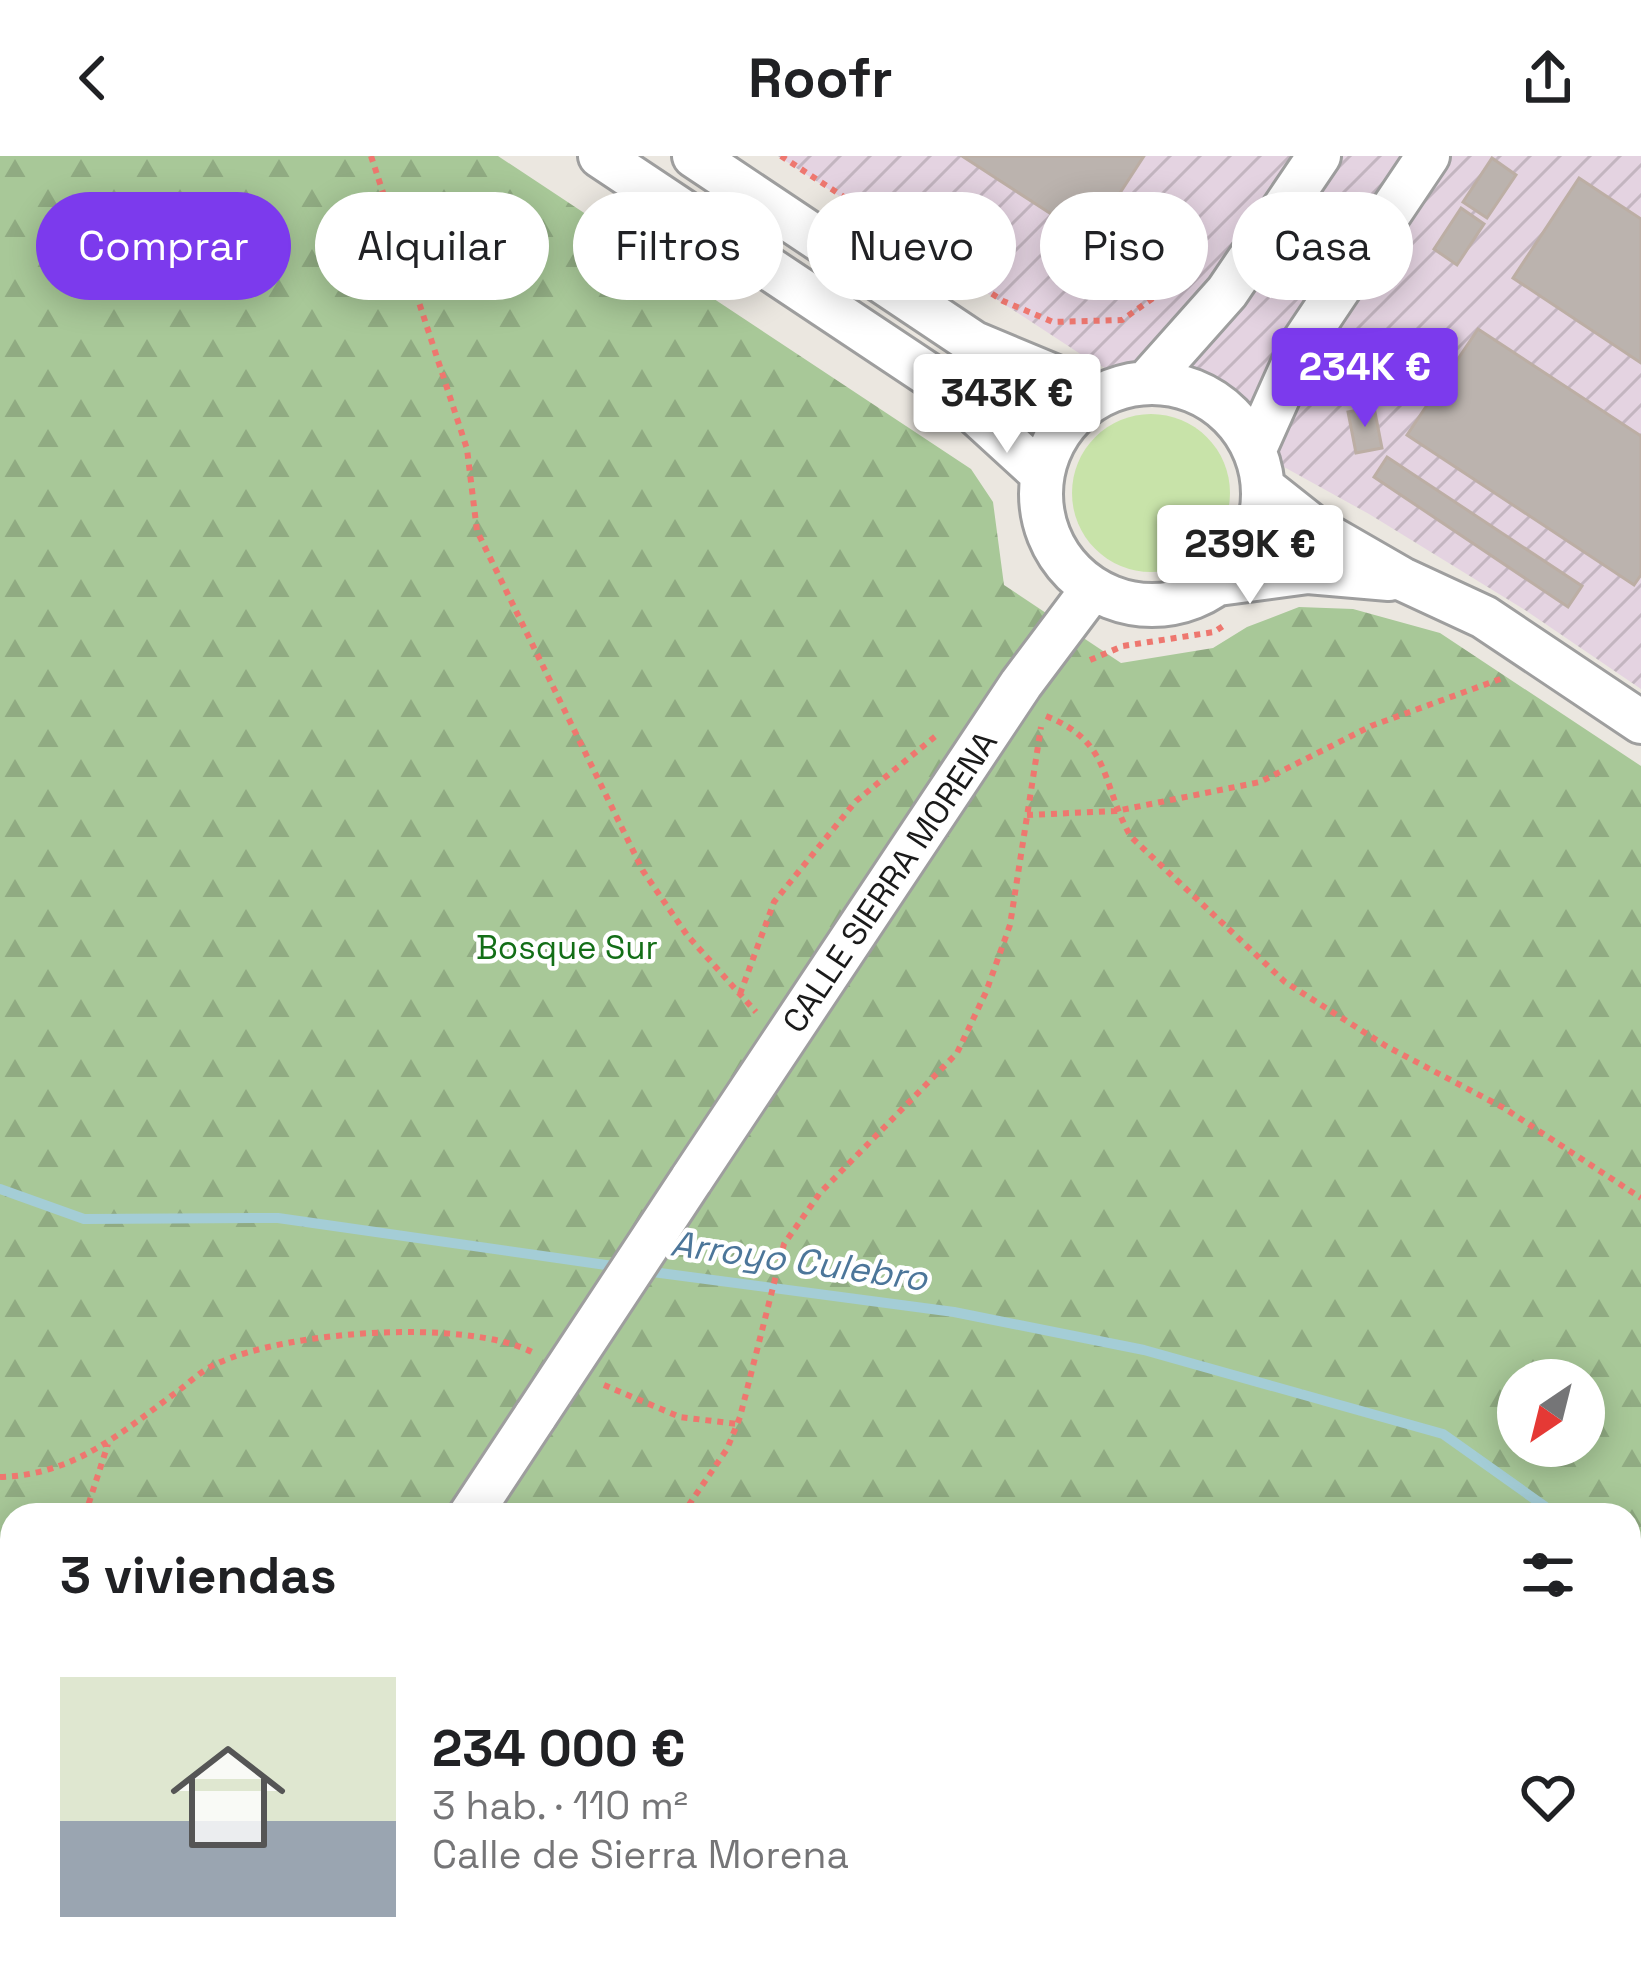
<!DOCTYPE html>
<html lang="es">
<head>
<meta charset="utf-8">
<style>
  :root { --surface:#fff; --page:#f2f2f2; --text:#202124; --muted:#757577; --accent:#7c3aed }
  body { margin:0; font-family:"Space Grotesk",sans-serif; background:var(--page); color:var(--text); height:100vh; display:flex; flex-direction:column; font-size:45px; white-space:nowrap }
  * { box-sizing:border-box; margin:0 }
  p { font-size:39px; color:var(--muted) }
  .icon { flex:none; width:66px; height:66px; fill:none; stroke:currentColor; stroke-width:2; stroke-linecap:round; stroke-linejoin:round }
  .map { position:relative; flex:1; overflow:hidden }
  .panel { position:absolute; left:0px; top:1347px; width:1641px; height:468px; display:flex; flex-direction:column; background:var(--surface); border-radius:36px 36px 0 0; box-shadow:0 6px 30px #0003 }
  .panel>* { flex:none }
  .banner { position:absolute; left:36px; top:36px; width:1569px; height:108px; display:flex; gap:24px }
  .needle { width:78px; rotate:215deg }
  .buttons { position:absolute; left:1497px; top:1203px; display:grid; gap:24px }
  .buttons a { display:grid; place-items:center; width:108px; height:108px; border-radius:50%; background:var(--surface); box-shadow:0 6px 30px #0003; font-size:60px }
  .price { position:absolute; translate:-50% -102px; padding:0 27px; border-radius:12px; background:#fff; color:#222; font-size:39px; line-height:78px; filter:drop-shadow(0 3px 6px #0008) }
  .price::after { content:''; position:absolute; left:50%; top:72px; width:36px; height:27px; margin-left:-18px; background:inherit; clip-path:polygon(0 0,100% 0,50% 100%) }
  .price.selected { background:var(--accent); color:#fff }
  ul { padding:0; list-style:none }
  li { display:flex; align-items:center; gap:36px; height:300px; padding:0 60px }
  li span { display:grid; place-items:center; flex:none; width:336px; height:240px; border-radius:0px; color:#555 }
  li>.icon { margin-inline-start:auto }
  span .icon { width:144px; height:144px; fill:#fffc; stroke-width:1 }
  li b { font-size:51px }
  h2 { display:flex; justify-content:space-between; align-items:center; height:144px; padding:0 60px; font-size:51px }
  .pill { padding:0 42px; border-radius:54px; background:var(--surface); box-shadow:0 6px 30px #0003; font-size:42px; line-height:108px }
  .pill.selected { background:var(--accent); color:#fff }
  header { display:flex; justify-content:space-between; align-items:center; height:156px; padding:0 60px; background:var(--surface); font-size:54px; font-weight:700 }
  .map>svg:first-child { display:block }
  .commercial { fill:#ecd0d0 }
  .industrial { fill:url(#industrial-furrows) }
  .forest { fill:url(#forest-firs); fill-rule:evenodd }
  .garden { fill:#c8e3a9 }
  .parking { fill:#dedede }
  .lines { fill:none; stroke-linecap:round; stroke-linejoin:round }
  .stream { stroke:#a4cdd6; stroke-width:10 }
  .building { fill:#bbb3ae; stroke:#bcaea4; stroke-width:3 }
  .street-casing { stroke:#9e9e9e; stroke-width:48 }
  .path { stroke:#ee776f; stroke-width:6; stroke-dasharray:6 6; stroke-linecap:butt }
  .street { stroke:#fff; stroke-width:42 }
  .street-bridge-casing { stroke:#9e9e9e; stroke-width:48; stroke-linecap:butt }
  .street-bridge { stroke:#fff; stroke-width:42 }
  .labels { text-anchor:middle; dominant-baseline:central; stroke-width:9; stroke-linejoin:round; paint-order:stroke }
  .street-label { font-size:33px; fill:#1a1a1a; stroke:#fff }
  .park-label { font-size:33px; fill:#136e17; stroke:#fff }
  .water-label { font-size:36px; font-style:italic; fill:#4c769a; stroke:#fff }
</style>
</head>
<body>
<header><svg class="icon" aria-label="back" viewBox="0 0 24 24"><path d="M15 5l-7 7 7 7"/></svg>Roofr<svg class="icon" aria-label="share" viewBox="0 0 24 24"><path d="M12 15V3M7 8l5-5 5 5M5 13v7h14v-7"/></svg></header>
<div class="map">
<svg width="1641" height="1815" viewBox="0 0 1641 1815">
  <defs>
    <pattern id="industrial-furrows" width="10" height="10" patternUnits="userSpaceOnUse" patternTransform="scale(3)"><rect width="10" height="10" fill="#e4d3e1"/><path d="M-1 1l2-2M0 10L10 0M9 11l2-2" fill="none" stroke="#c3b5c0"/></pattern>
    <pattern id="forest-firs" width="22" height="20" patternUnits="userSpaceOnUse" patternTransform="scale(3)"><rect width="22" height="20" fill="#a8c898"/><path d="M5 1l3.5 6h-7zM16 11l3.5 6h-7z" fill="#90ab82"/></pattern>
  </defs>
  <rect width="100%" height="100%" fill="#ebe7e0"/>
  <!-- commercial -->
  <path class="commercial" d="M12 1659V1803H778L796 1815H0V1661Z"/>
  <!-- industrial -->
  <path class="industrial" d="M778 0H1641V533L1525 454 1369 358 1085 201Z"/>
  <!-- forest -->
  <path class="forest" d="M0 0H498L971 313 993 346 1004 429 1121 507 1213 492 1247 471 1299 451 1353 453 1440 477 1641 610V1815H796L778 1803H1629V1359H12V1659L0 1661ZM1518 1224H1584V1290H1518Z"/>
  <!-- garden -->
  <path class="garden" d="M1072 337a79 79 0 1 1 158 0a79 79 0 1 1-158 0Z"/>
  <!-- parking -->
  <path class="parking" d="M295 1803H680L672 1815H297Z"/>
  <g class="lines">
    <!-- stream -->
    <path class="stream" d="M0 1033 84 1063 278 1062 620 1111
      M645 1115 954 1156 1144 1194 1443 1278 1557 1359
      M1629 1410 1641 1419"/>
  </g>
  <!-- building -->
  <path class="building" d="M962 0H1144L1105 60 1093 70 1080 73 1068 69Z
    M1492 2 1516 19 1487 62 1463 46Z
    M1579 22 1641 63V207L1513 122Z
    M1461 52 1484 68 1457 109 1434 93Z
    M1478 173 1641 280V419L1634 429 1407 279Z
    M1380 176 1402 191 1382 221 1360 206Z
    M1374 251 1382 292 1356 297 1348 256Z
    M1387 301 1582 430 1568 451 1374 321Z
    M330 1803H602L608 1807 603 1815H348Z"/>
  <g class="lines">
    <!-- street casing -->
    <g class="street-casing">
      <path id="street" d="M600 0 947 231 1042 318
        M694 0 974 187 1099 239
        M1146 227 1227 136 1319 0
        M1041 338a111 111 0 1 1 222 0a111 111 0 1 1-222 0Z
        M1255 293 1302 188 1428 0
        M1264 332 1317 374 1402 423 1484 461 1641 566
        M1218 428 1308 416 1389 423
        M691 1024 1021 528 1093 432
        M470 1359 536 1259
        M78 1803 106 1806 125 1815
        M0 1810 41 1803
        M166 1815 174 1803"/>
    </g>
    <!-- path -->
    <path class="path" d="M371 0 467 293 477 375 643 715 687 779 756 856
      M781 0 1003 145 1053 166 1122 164 1156 140 1185 109 1194 115
      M1090 504 1123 490 1214 476 1226 468
      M1046 560C1113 587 1100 627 1131 681L1285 826 1386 890 1504 952 1641 1042
      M1027 659 1116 655 1260 626 1371 570 1503 522
      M740 838 774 746 856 645 937 579
      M604 1229 680 1261 737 1268
      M0 1321C74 1319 121 1277 178 1235 190 1226 202 1214 216 1208 286 1175 463 1162 532 1196
      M85 1359 108 1288
      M682 1359 727 1293 740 1261 784 1088 820 1037 957 897 986 836 1010 769 1041 571
      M0 1411 12 1406
      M1629 1582 1641 1585
      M0 1727 12 1725
      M283 1803 286 1815
      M1304 1803 1356 1815"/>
    <!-- street -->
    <use href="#street" class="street"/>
    <!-- street-bridge casing -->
    <g class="street-bridge-casing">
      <path id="street-bridge" d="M536 1259 691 1024"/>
    </g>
    <!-- street-bridge -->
    <use href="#street-bridge" class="street-bridge"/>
  </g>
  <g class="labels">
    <!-- street labels -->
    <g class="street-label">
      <text transform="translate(890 726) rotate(-56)">CALLE SIERRA MORENA</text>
    </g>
    <!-- park labels -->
    <g class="park-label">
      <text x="567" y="792">Bosque Sur</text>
    </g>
    <!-- water labels -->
    <g class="water-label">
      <text transform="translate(799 1105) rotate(8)">Arroyo Culebro</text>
    </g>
  </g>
</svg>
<div class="buttons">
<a><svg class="needle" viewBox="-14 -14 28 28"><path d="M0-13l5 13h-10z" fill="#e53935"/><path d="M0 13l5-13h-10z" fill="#757577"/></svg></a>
</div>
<b class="price selected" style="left:1365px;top:274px">234K €</b>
<b class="price" style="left:1007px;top:300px">343K €</b>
<b class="price" style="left:1250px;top:451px">239K €</b>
<div class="banner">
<a class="pill selected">Comprar</a>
<a class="pill">Alquilar</a>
<a class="pill">Filtros</a>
<a class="pill">Nuevo</a>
<a class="pill">Piso</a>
<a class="pill">Casa</a>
</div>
<section class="panel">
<h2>3 viviendas<svg class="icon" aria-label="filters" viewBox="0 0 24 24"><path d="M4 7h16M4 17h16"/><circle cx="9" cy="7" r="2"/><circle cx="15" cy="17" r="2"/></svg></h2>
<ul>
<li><span style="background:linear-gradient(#dfe7d0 60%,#9aa5b1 0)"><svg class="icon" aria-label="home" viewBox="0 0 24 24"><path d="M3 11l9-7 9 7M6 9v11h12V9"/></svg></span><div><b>234 000 €</b><p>3 hab. · 110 m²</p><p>Calle de Sierra Morena</p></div><svg class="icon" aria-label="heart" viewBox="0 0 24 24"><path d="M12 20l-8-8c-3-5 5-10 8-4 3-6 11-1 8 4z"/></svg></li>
</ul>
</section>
</div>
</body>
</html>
